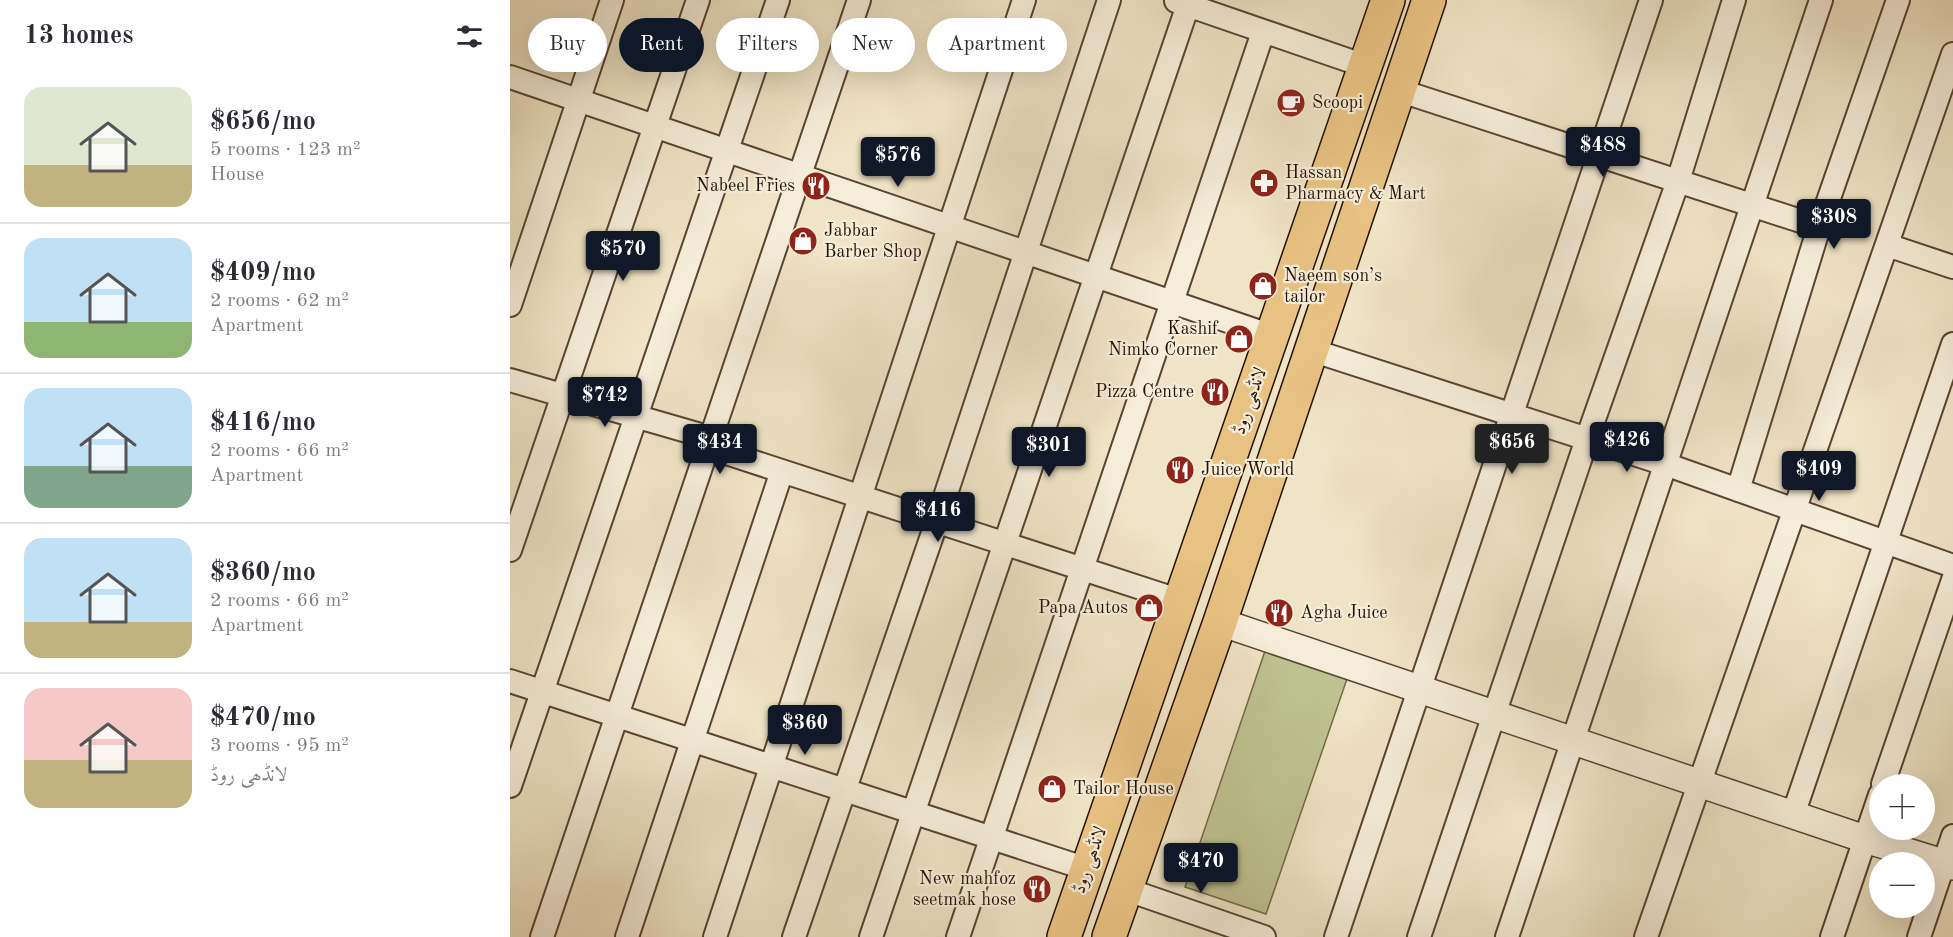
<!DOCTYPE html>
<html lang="en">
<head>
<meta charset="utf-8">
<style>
  :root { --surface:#fff; --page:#f2f2f3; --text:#2b2b33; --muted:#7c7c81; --line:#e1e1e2; --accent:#111827 }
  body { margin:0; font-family:"Old Standard TT",Amiri,serif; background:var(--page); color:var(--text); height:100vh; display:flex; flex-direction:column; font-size:22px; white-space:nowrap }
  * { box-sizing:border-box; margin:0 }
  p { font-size:20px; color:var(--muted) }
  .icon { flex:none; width:33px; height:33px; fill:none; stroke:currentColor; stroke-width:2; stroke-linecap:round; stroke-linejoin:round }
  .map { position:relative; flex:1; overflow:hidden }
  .side { display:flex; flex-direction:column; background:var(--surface); width:510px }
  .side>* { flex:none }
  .hud { position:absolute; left:18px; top:18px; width:570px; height:54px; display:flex; gap:12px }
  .controls { position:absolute; left:1359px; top:774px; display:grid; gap:12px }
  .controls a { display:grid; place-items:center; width:66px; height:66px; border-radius:50%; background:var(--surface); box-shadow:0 6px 24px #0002; font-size:30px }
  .price { position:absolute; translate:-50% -51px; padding:0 14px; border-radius:6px; background:var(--accent); color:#fff; font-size:20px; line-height:39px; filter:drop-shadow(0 2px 3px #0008) }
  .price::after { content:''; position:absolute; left:50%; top:36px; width:18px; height:14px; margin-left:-9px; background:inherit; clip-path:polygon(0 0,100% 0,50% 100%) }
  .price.selected { background:#222; color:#fff }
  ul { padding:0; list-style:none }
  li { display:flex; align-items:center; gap:18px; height:150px; padding:0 24px }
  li+li { border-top:2px solid var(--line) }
  li span { display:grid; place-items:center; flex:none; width:168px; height:120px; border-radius:18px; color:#555 }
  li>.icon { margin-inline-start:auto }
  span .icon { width:72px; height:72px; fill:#fffc; stroke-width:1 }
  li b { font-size:26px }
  h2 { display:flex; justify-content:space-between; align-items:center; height:72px; padding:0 24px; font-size:26px }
  .pill { padding:0 21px; border-radius:27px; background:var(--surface); box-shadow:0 6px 24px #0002; font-size:21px; line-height:54px }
  .pill.selected { background:var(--accent); color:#fff }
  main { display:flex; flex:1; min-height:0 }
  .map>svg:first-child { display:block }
  .green { fill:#bec291; stroke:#726948; stroke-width:1.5 }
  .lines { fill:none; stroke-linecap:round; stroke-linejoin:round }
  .minor-casing { stroke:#584531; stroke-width:26 }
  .tertiary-casing { stroke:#584531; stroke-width:30 }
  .primary-casing { stroke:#251000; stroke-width:36 }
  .minor { stroke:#f5edd9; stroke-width:22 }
  .tertiary { stroke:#f5edd9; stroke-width:27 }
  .primary { stroke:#e8c282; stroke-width:33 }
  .labels { text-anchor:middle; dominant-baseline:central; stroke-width:4.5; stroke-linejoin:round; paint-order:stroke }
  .poi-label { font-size:18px; fill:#251000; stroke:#f5edd9; text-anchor:start }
  .street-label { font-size:18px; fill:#251000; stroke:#f5edd9 }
</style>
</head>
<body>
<main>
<section class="side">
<h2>13 homes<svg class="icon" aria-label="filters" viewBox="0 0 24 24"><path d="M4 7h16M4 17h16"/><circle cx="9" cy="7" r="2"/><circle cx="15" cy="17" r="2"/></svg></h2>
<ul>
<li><span style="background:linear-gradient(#dfe7d0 65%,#c2b280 0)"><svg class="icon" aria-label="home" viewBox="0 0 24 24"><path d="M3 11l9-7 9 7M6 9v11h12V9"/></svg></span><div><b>$656/mo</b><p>5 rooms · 123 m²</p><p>House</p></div></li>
<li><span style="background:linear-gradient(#bfe0f5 70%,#8fb573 0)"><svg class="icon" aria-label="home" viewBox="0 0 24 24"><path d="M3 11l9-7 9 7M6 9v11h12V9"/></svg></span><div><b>$409/mo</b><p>2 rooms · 62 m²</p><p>Apartment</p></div></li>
<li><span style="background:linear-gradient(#bfe0f5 65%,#7fa58c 0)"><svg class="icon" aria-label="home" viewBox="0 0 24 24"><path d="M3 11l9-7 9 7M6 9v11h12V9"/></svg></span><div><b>$416/mo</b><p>2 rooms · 66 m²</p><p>Apartment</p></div></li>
<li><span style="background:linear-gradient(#bfe0f5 70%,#c2b280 0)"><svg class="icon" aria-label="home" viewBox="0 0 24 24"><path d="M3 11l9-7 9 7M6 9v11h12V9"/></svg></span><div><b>$360/mo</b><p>2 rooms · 66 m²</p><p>Apartment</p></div></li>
<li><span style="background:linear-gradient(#f6c9c9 60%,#c2b280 0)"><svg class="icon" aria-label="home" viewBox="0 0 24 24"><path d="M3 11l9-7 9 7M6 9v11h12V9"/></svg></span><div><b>$470/mo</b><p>3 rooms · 95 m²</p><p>لانڈھی روڈ</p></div></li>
</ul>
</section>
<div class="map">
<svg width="1443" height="937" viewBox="0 0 1443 937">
  <rect width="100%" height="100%" fill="#efe4c5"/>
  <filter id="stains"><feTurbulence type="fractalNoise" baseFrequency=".00333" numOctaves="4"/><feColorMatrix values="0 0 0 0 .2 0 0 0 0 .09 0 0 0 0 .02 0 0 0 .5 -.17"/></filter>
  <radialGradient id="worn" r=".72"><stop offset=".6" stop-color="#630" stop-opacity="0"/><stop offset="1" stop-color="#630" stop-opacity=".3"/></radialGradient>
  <!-- green -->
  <path class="green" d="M756 648 838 676 756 914 675 887Z"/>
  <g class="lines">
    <!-- minor casing -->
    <g class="minor-casing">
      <path id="minor" d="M666 1 855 66
        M0 77 762 336
        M888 90 1309 227
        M1377 245 1443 267
        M0 305 102 0
        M801 350 1155 464 1443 566
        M0 380 201 438
        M198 447 671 601
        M1228 490 1309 227 1388 0
        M0 550 188 0
        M0 681 577 869
        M1373 784 1443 580
        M0 786 268 0
        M1283 815 1443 344
        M615 889 754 937
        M32 937 349 0
        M117 937 272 471
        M205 937 514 0
        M284 937 427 521 599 0
        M361 937 678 5
        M448 937 753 32
        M826 937 1141 0
        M909 937 1077 439 1168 181 1224 0
        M997 937 1311 0
        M1136 937 1443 54
        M1322 937 1370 795
        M1409 937 1443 836"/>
    </g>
    <!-- tertiary casing -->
    <g class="tertiary-casing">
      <path id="tertiary" d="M710 622 1355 839 1443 866"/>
    </g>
    <!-- primary casing -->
    <g class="primary-casing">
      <path id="primary" d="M554 937 878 0
        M599 937 710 622 919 0"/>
    </g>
    <!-- minor -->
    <use href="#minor" class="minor"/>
    <!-- tertiary -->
    <use href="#tertiary" class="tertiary"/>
    <!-- primary -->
    <use href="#primary" class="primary"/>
  </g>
  <!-- icons -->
  <defs>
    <g id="cafe-disc" transform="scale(1.5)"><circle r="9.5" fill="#8f2418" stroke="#f5edd9"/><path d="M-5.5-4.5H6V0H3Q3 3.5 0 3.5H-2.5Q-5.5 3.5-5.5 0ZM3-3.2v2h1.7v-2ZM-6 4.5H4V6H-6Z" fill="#fff"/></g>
    <g id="pharmacy-disc" transform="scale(1.5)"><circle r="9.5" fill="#8f2418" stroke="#f5edd9"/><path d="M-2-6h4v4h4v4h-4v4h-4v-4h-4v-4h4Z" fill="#fff"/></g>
    <g id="restaurant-disc" transform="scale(1.5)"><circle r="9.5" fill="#8f2418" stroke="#f5edd9"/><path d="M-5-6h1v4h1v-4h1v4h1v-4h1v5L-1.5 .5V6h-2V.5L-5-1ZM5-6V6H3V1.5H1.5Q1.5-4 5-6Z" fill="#fff"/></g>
    <g id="shop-disc" transform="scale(1.5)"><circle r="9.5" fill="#8f2418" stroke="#f5edd9"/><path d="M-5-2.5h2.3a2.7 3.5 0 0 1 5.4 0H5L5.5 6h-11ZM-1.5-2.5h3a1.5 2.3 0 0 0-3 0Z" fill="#fff"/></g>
  </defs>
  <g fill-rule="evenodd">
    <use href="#cafe-disc" x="781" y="103"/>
    <use href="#pharmacy-disc" x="754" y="183"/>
    <use href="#restaurant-disc" x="306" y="186"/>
    <use href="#shop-disc" x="293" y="241"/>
    <use href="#shop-disc" x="753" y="286"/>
    <use href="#shop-disc" x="729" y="339"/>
    <use href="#restaurant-disc" x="705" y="392"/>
    <use href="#restaurant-disc" x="670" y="470"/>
    <use href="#shop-disc" x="639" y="608"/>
    <use href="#restaurant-disc" x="769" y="613"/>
    <use href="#shop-disc" x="542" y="789"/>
    <use href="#restaurant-disc" x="527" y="889"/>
  </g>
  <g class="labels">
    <!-- poi labels -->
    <g class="poi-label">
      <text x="802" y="103">Scoopi</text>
      <text x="775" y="173">Hassan<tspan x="775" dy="21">Pharmacy &amp; Mart</tspan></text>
      <text x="285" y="186" text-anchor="end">Nabeel Fries</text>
      <text x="314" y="231">Jabbar<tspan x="314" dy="21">Barber Shop</tspan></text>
      <text x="774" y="276">Naeem son’s<tspan x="774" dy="21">tailor</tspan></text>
      <text x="708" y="329" text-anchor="end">Kashif<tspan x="708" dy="21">Nimko Corner</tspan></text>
      <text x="684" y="392" text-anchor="end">Pizza Centre</text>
      <text x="691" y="470">Juice World</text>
      <text x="618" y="608" text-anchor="end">Papa Autos</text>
      <text x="790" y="613">Agha Juice</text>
      <text x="563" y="789">Tailor House</text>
      <text x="506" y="879" text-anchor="end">New mahfoz<tspan x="506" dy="21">seetmak hose</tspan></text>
    </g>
    <!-- street labels -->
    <g class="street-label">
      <text transform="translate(740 401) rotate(-71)">لانڈھی روڈ</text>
      <text transform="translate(580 860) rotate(-71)">لانڈھی روڈ</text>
    </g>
  </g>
  <rect width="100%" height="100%" filter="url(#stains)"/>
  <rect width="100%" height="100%" fill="url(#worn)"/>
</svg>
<div class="controls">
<a>+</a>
<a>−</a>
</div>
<b class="price" style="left:1093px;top:178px">$488</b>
<b class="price" style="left:388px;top:188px">$576</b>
<b class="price" style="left:1324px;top:250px">$308</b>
<b class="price" style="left:113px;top:282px">$570</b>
<b class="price" style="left:95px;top:428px">$742</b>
<b class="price" style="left:1117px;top:473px">$426</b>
<b class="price" style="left:210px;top:475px">$434</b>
<b class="price selected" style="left:1002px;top:475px">$656</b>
<b class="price" style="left:539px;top:478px">$301</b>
<b class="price" style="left:1309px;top:502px">$409</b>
<b class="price" style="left:428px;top:543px">$416</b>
<b class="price" style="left:295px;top:756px">$360</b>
<b class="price" style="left:691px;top:894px">$470</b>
<div class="hud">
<a class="pill">Buy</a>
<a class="pill selected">Rent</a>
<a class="pill">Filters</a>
<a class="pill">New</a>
<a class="pill">Apartment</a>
</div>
</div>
</main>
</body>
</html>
